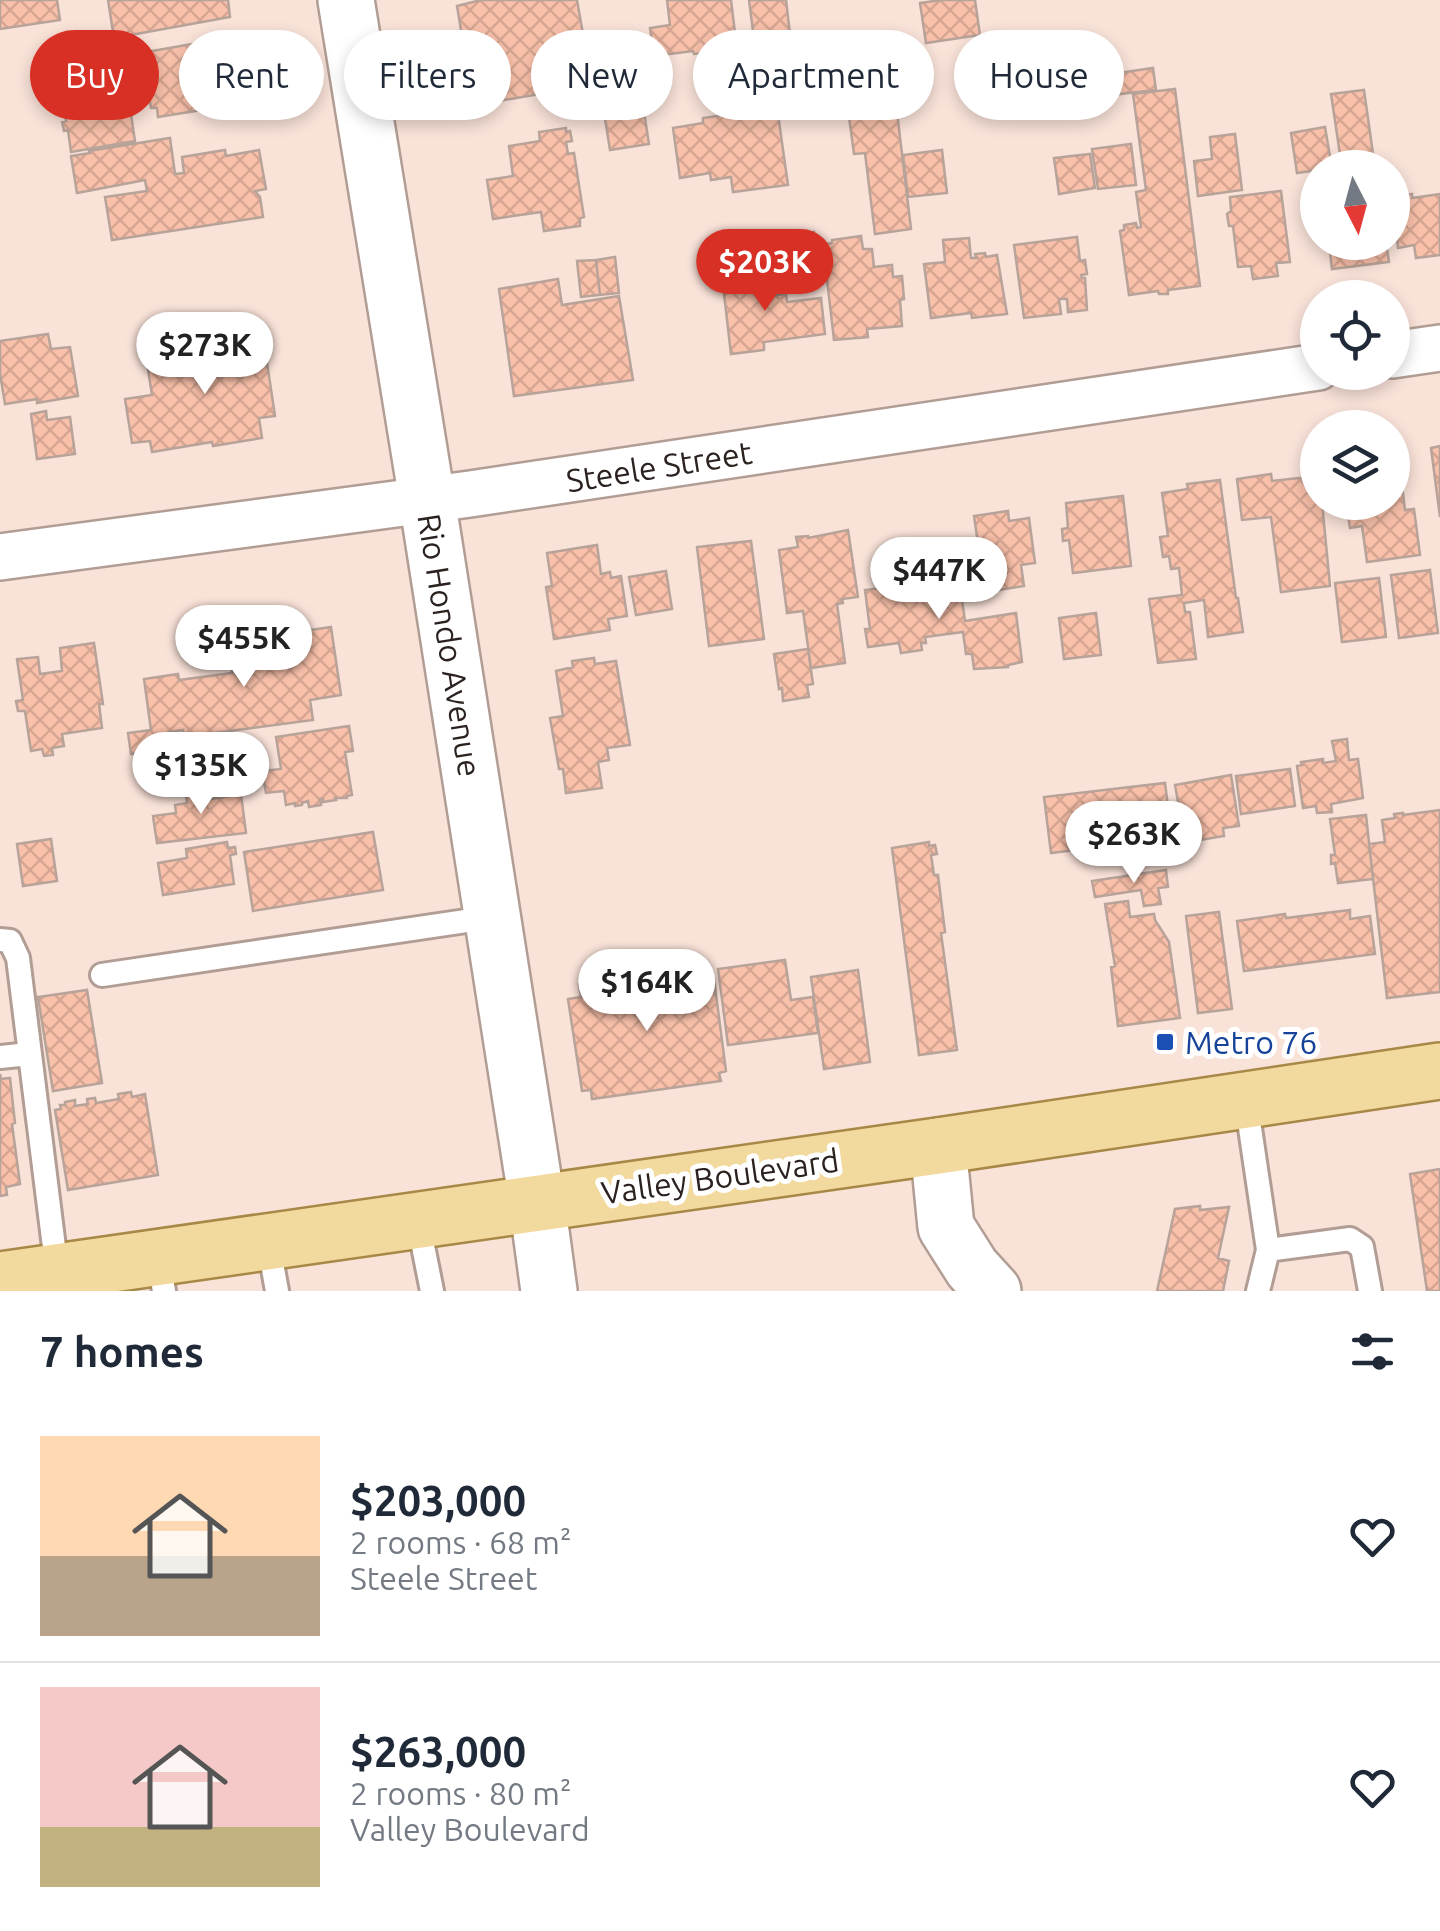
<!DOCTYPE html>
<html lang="en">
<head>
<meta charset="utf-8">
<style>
  :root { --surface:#fff; --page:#f2f2f3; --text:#1f2937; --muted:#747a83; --line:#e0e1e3; --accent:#d93025 }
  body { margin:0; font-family:Ubuntu,sans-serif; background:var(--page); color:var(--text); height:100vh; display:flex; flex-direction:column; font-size:38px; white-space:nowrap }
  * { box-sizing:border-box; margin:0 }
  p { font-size:32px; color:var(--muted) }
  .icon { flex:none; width:55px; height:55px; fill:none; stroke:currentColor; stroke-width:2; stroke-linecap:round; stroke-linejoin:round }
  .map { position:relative; height:1291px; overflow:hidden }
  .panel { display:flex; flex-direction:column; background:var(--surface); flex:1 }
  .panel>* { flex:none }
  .banner { position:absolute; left:30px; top:30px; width:1380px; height:90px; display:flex; gap:20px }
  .needle { width:65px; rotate:174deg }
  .fabs { position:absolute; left:1300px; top:150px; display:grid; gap:20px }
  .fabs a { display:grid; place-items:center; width:110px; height:110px; border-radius:50%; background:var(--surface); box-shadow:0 5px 15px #0003; font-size:50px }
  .price { position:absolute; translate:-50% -85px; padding:0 22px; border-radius:35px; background:#fff; color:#222; font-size:32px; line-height:65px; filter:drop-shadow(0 2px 5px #0008) }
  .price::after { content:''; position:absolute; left:50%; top:60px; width:30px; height:22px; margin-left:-15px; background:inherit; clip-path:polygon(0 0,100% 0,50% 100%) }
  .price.selected { background:var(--accent); color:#fff }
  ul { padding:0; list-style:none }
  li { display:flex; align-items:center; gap:30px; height:250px; padding:0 40px }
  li+li { border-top:2px solid var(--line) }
  li span { display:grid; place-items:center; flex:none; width:280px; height:200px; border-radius:0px; color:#555 }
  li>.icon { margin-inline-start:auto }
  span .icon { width:120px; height:120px; fill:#fffc; stroke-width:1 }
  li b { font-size:42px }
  h2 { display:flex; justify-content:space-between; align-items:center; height:120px; padding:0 40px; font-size:42px }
  .pill { padding:0 35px; border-radius:45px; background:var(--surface); box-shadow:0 5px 15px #0003; font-size:35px; line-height:90px }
  .pill.selected { background:var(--accent); color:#fff }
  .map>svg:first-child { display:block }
  .building { fill:url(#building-cross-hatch); stroke:#b8a39a; stroke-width:2.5 }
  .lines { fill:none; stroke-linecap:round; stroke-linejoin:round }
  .lane-casing { stroke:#b29d94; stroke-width:28 }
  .street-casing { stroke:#b29d94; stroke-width:50 }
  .secondary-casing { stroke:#b29d94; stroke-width:60 }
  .primary-casing { stroke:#a78847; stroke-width:60 }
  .lane { stroke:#fff; stroke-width:22 }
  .street { stroke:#fff; stroke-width:45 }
  .secondary { stroke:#fff; stroke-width:55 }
  .primary { stroke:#f2d99e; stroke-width:55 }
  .transit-dot { fill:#1a4fb4; stroke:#fff; stroke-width:4 }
  .labels { text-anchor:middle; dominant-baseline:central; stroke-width:10; stroke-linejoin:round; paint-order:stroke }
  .street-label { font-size:32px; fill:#2b221f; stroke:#fff }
  .transit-label { font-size:32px; fill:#164399; stroke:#fff; text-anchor:start }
</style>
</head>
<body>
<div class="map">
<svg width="1440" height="1291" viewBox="0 0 1440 1291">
  <defs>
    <pattern id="building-cross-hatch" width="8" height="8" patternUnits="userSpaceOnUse" patternTransform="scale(2.5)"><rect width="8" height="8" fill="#f9c1aa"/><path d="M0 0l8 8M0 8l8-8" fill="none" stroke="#d6a692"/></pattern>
  </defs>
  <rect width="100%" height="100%" fill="#f9e2d8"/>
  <!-- building -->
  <path class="building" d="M0 0H57L60 20 0 29Z
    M108 0H228L230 17 114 38Z
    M481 0H577L592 85 487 103 482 76 469 78 457 6Z
    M667 0H731L737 49 694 54 693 51 654 56 650 28 670 25Z
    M749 0H786L790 34 754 39Z
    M941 0H975L980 35 926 43 920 3Z
    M237 36 244 78 236 79 239 104 158 117 157 108H151L148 92H151L150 86 130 89 124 56Z
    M1153 68 1156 90 1120 94 1118 73Z
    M795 69 799 94 775 97 771 73Z
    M119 83 122 109 130 108 135 141 71 152 68 130 64 131 62 122 66 121 63 107 87 104V97L104 95 103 86Z
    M1175 89 1200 286 1168 290V294H1159L1158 291 1129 295 1120 231 1124 230V225L1136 223 1137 228 1141 227 1136 192 1146 190 1133 94Z
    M1364 90 1375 168H1342L1331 94Z
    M642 99 649 144 610 150 603 106Z
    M777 107 788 185 733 192 731 177 711 180 710 173 680 178 673 128 703 123V118Z
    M897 112 911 229 875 234 865 153 854 154 849 117Z
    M1325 127 1332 168H1318V170L1297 173 1291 133Z
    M566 128V132L570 131 572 141 566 142 568 154 574 153 584 217 580 218V226L544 231 541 212 493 219 487 180 513 176 509 146 540 141 539 132Z
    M1235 134 1242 190 1198 196 1194 161 1212 159 1210 137Z
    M170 138 175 174 184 173 182 157 225 150 226 156 259 150 266 189 255 191 260 197 263 217 112 240 105 197 147 191 145 180 77 193 71 156 90 153 89 151Z
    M1131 144 1136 185 1098 189 1092 149Z
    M942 150 947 193 908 197 903 155Z
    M1090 154 1095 188 1059 194 1054 158Z
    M1281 191 1290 262 1276 263 1278 276 1253 279 1251 266 1238 267 1233 226H1229L1227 214 1231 211 1230 197Z
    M1412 194V198L1440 194V255L1416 258 1414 245 1398 248 1392 197Z
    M814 232 819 271 783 277 777 238Z
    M861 236 863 249H872L874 267 892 265 893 277 902 276 904 299 900 300 902 326 867 329 868 337 834 340 823 245 832 243V240Z
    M1077 237 1080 261 1085 260 1087 274 1081 275 1082 278H1085L1087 310 1068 312 1067 299H1059L1061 314 1024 318 1014 245Z
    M969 238 971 258H976L975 254 985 253 986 257 997 255 1007 314 972 318 971 313 931 318 924 264 945 262 943 240Z
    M1320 242H1386L1389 262 1332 269 1329 245 1321 246Z
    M615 257 619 293 600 295 596 260Z
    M596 260 600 295 581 297 577 261Z
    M752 264 755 291 758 290 759 297 786 294 787 302 821 298 825 334 764 342V350L731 354 721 268Z
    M558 279 562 305 619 296 633 380 514 396 499 289Z
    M48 334 51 349 70 347 78 396 37 403V399L5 404 0 374V341Z
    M263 336 275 416 259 418 262 438 213 446 212 442 152 452 150 441 132 443 125 399 152 395 147 363 181 357 183 367 191 365 188 347Z
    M46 411 47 420 70 417 75 454 37 459 31 414Z
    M1440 446V517L1431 448Z
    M1398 453 1405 510 1414 509 1420 555 1367 562 1362 526 1350 528 1346 502H1392V454Z
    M1271 474 1272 481 1318 476V502H1322L1330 586 1281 592 1271 517 1242 520 1237 479Z
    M1220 480 1236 598H1238L1243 632 1208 637 1204 600 1184 603 1185 612H1190L1196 659 1158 663 1149 599 1182 595 1179 568 1171 569 1169 556 1163 557 1160 537 1168 536 1162 493 1188 489 1187 484Z
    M1123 496 1131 566 1073 573 1069 540 1063 541 1062 529 1068 528 1066 503Z
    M1008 511 1009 521 1029 518 1035 563 1021 565 1024 586 985 592 974 516Z
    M848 530 858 597 842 599 843 603 837 604 845 663 811 668 803 611 787 613 779 550 798 547 796 537 808 536V538Z
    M751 541 764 639 709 646 697 547Z
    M597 545 601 574 610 572 611 578 621 576 627 616 608 619 610 630 554 639 546 587 552 586 547 553Z
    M1430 570 1438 633 1399 638 1391 575Z
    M666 571 672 609 636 615 629 577Z
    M959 578 965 621 1016 613 1022 662 1008 665V667L974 669 972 654H966L963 632 925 637 926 643H921L922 650 901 653 899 643 868 647 865 629H870L865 590Z
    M1379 578 1386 637 1342 642 1335 583Z
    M1096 613 1101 655 1064 659 1059 618Z
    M331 627 341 695 310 700 313 720 184 737 183 730 169 732 172 748 131 754 128 733 151 730 144 679 178 674 179 680 232 673 230 642Z
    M94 643 103 704H99L102 728 62 734 64 746 52 748 53 755 44 756 42 749 31 751 25 711H18L16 701 23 700 17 659 38 657 40 674 62 671 60 648Z
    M808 649 813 684 807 685 809 697 783 701 782 688 779 689 774 654Z
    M594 658 595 664 616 661 630 745 607 748 609 760 598 762 602 788 566 793 563 769H559L550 718 563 716 556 671 573 667 572 661Z
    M349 726 353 751 345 752 352 795 347 796V798H335L336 800 323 802V799H320L321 805 309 807 308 801 302 803V805L295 806V803L286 805 284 791 266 793 262 771 281 769 276 737Z
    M1347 739 1349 760 1358 759 1363 798 1331 804 1332 812 1317 813 1316 806 1303 808 1297 766 1302 765 1301 762 1323 759V763L1336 761 1332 741Z
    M1290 769 1295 806 1241 814 1236 776Z
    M1231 775 1239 826 1223 828 1224 836 1194 841 1193 834 1184 836 1175 785Z
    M203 780 205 800 241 794 246 833 157 843 153 816 176 813 175 805 187 803 185 783Z
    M1165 783 1172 838 1051 853 1044 797Z
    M1440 810V992L1387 998 1369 844 1385 842 1382 820 1395 818 1394 814 1403 813V815Z
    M1366 815 1373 879 1338 883 1335 863 1331 864V855H1335L1330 819Z
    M373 832 383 890 253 911 244 852Z
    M51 839 57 881 23 886 17 844Z
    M227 842 228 848 235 847 236 854 230 855 234 884 163 895 158 863 187 858 186 849Z
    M929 842V846L935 845 937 854 931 855 934 875H938L945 932 941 933 957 1050 919 1055 892 848Z
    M1166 870 1168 887 1158 888 1161 904 1144 906 1141 890 1095 897 1092 881Z
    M1128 901 1130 917 1154 914 1155 920 1169 942 1180 1018 1118 1026 1111 967 1115 966 1105 904Z
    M1350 910V919L1370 916 1375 954 1244 971 1237 921 1285 914 1286 918Z
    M1219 912 1232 1009 1198 1013 1186 916Z
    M785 960 791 1000 813 997 818 1033 728 1045 718 969Z
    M694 968 696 981 714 979 726 1071 719 1073 721 1081 592 1099 591 1090 582 1091 568 999 581 997 579 984Z
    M858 970 870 1062 824 1069 811 977Z
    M87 990 102 1083 53 1091 38 997Z
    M0 1074 1 1079 10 1078 15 1123 12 1124 20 1184 6 1187 7 1195 0 1196Z
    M131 1092 132 1097 145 1094 158 1175 68 1190 55 1110 61 1109 60 1105H65V1102L75 1100V1106L88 1104 87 1099 95 1098 96 1103 119 1099 118 1094Z
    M1440 1169V1291H1427L1410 1174Z
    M1200 1206V1210L1229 1207 1218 1258 1229 1261 1223 1291H1157L1175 1209Z"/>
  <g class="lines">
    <!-- lane casing -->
    <g class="lane-casing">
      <path id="lane" d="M0 940 10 941 18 958 57 1271
        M102 975 493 917
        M0 1057 29 1054
        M1246 1101 1268 1250 1350 1239 1362 1247 1370 1291
        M418 1221 432 1291
        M268 1241 277 1291
        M158 1256 164 1291
        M1258 1291 1268 1250"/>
    </g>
    <!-- street casing -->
    <g class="street-casing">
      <path id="street" d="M1392 355 1440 348
        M0 557 470 494 1318 367"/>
    </g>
    <!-- secondary casing -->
    <g class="secondary-casing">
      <path id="secondary" d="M346 0 427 499 537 1202 549 1291
        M938 1146 946 1227 972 1268 993 1291"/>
    </g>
    <!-- primary casing -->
    <g class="primary-casing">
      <path id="primary" d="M0 1280 938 1146 1440 1071"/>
    </g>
    <!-- lane -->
    <use href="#lane" class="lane"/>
    <!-- street -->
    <use href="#street" class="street"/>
    <!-- secondary -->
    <use href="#secondary" class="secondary"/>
    <!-- primary -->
    <use href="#primary" class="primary"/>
  </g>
  <!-- markers -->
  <rect class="transit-dot" x="1155" y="1032" width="20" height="20" rx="5"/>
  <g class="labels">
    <!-- street labels -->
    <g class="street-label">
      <text transform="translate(659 466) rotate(-9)">Steele Street</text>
      <text transform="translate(450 645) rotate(81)">Rio Hondo Avenue</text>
      <text transform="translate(720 1176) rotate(-8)">Valley Boulevard</text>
    </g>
    <!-- transit labels -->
    <g class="transit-label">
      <text x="1185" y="1042">Metro 76</text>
    </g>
  </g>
</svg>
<div class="fabs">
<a><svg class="needle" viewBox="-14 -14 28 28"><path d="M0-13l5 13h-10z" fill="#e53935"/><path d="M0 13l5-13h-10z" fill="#747a83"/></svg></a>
<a><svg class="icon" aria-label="locate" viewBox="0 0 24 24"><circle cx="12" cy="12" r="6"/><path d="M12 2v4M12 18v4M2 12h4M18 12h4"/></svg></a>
<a><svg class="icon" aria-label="layers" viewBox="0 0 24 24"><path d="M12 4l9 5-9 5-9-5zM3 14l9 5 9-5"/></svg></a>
</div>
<b class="price selected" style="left:765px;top:314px">$203K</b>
<b class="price" style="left:205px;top:397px">$273K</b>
<b class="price" style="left:939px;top:622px">$447K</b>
<b class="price" style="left:244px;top:690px">$455K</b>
<b class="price" style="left:201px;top:817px">$135K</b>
<b class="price" style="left:1134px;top:886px">$263K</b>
<b class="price" style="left:647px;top:1034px">$164K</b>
<div class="banner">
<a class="pill selected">Buy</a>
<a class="pill">Rent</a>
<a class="pill">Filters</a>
<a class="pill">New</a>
<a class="pill">Apartment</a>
<a class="pill">House</a>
</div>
</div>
<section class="panel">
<h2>7 homes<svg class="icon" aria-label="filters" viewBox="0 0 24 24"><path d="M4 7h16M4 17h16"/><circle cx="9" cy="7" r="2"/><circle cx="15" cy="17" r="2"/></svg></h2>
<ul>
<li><span style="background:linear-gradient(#ffd9b3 60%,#b9a48a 0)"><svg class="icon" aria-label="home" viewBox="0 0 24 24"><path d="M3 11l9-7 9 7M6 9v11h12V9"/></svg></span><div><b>$203,000</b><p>2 rooms · 68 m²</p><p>Steele Street</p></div><svg class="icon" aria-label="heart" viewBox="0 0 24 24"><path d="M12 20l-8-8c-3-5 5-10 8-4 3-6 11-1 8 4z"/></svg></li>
<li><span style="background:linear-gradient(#f6c9c9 70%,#c2b280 0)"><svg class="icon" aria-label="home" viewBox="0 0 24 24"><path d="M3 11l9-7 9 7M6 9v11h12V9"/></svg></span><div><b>$263,000</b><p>2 rooms · 80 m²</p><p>Valley Boulevard</p></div><svg class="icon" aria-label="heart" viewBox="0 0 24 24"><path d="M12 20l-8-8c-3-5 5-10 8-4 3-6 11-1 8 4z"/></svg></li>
</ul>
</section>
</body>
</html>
